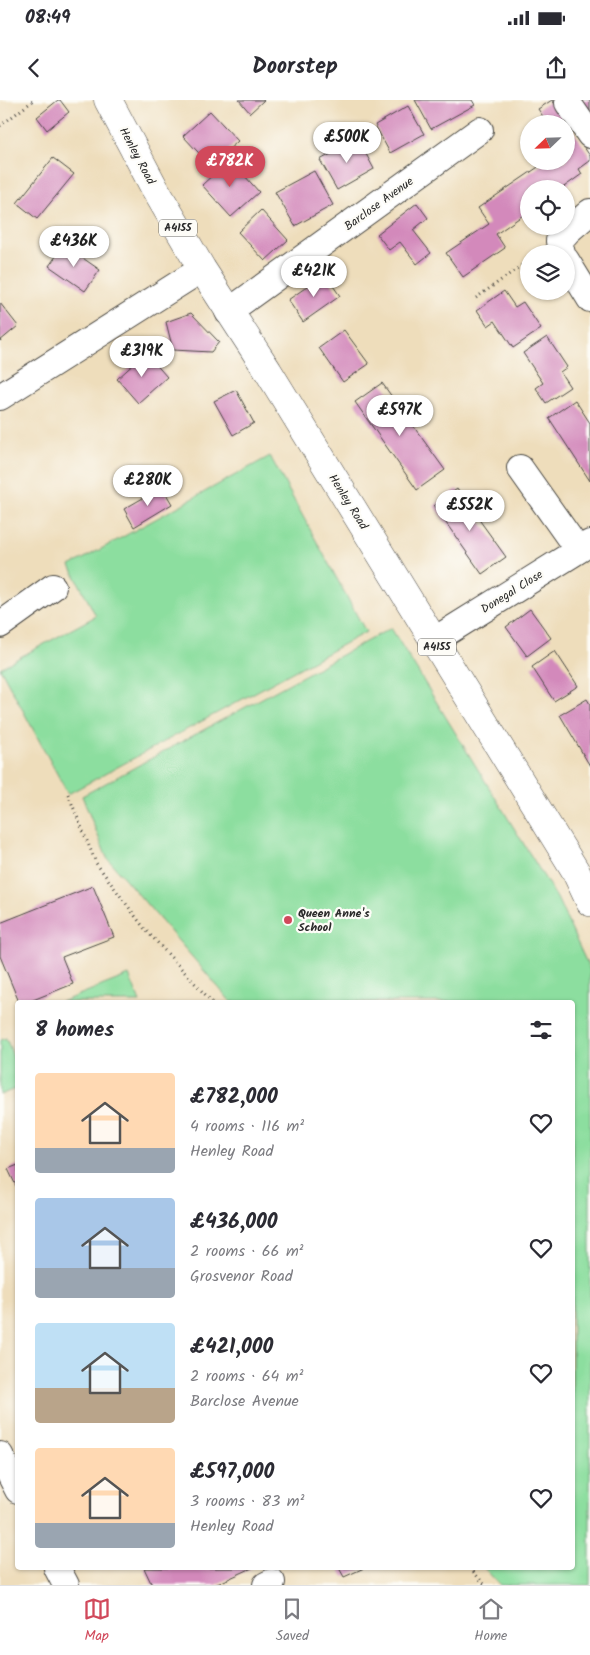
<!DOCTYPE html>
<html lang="en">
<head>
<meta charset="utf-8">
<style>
  :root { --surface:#fff; --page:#f7f7f7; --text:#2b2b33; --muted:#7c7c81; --line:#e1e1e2; --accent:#d1495b }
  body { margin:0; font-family:Kalam,sans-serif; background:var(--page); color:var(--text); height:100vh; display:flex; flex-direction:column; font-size:19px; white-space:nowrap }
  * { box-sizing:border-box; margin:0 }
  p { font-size:16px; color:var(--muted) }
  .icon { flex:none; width:28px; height:28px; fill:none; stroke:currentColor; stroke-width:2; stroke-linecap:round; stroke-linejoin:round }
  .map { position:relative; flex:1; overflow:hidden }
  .side { position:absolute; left:15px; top:900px; width:560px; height:570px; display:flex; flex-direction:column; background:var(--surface); border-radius:5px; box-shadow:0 1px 4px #0004 }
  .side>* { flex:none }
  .needle { width:32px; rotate:247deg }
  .buttons { position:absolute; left:520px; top:15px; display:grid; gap:10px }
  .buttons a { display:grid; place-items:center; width:55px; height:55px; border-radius:50%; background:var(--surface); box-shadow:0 1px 4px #0004; font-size:25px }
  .price { position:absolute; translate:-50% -42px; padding:0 11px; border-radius:18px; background:#fff; color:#222; font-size:16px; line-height:32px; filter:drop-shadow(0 1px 2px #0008) }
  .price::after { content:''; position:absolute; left:50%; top:30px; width:15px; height:11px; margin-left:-8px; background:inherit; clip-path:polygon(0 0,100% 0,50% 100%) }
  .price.selected { background:var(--accent); color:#fff }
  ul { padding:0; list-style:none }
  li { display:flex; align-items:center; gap:15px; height:125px; padding:0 20px }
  li span { display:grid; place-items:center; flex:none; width:140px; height:100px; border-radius:5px; color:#555 }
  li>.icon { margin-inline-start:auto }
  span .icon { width:60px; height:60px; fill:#fffc; stroke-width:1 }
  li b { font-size:21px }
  h2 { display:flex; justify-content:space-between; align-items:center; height:60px; padding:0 20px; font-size:21px }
  .status { display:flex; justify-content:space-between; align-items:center; height:35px; padding:0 25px; background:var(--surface); direction:ltr }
  .status svg { height:14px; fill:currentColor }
  header { display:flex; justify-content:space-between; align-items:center; height:65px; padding:0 20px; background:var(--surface); font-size:22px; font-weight:700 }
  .tab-bar { display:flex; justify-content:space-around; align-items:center; height:70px; border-top:1px solid var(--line); background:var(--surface); font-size:14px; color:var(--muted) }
  .tab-bar a { display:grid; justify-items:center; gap:2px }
  .tab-bar .selected { color:var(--accent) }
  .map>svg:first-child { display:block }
  .green { fill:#8cde9f; stroke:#5c8465 }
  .building { fill:#d389bb }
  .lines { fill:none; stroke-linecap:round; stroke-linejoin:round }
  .minor-casing { stroke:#484641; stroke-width:28 }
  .major-casing { stroke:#484641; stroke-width:29 }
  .path { stroke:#484641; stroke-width:3; stroke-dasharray:1 4; stroke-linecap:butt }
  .minor { stroke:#fff; stroke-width:26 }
  .major { stroke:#fff; stroke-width:28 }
  .poi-dot { fill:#d1495b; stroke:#fdfcf7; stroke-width:2 }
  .labels { text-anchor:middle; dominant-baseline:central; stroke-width:4.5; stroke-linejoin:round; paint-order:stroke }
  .shield { fill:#fdfcf7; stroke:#6a6a68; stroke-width:1 }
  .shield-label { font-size:11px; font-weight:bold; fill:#2b2b2b }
  .street-label { font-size:12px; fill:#2b2b2b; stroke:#fdfcf7 }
  .poi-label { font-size:12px; font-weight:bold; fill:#2b2b2b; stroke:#fdfcf7; text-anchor:start }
</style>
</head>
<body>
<div class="status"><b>08:49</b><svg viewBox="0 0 49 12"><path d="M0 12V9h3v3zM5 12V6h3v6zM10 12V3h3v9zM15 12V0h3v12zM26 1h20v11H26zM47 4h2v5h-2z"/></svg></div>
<header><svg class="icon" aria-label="back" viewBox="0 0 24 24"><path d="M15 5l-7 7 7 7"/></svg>Doorstep<svg class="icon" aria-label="share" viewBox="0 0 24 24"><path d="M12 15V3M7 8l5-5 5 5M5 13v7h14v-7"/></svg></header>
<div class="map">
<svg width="590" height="1485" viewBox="0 0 590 1485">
  <rect width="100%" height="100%" fill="#fdfcf7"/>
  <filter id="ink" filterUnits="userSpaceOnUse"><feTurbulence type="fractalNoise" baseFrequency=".02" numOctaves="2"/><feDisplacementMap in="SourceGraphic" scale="10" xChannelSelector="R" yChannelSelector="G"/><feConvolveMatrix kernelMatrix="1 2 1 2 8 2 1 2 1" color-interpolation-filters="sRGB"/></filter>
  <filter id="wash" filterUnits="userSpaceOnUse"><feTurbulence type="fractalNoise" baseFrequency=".0096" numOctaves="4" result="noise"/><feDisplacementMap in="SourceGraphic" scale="20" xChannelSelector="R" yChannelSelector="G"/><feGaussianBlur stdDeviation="1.12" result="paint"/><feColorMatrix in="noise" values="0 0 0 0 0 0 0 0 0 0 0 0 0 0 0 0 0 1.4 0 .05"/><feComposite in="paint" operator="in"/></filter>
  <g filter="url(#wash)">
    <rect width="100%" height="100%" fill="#edb"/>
    <!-- green -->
    <path class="green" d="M270 356 366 532 68 694 0 568 96 516 70 466Z
      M391 528 557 798 590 870V1485H500L484 1468H572V902H231L107 758 82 696Z
      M129 875 140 902H61Z
      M6 938 17 966V988L0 995V940Z"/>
    <g id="blocks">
      <!-- building -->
      <path class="building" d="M58 0H60L69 12 47 30 37 17Z
        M239 0H264L250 13Z
        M415 0H472L475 5 431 29Z
        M552 0 590 56V61L579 69 582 74 561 89H529V111L496 134 505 148 463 177 446 153 489 124 478 108 547 61H566V24H548L538 9Z
        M580 0H590V14Z
        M408 6 424 34 390 53 375 25Z
        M210 11 238 41 211 66 183 36Z
        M358 39 374 69 337 90 320 60Z
        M53 58 74 74 37 119 17 103Z
        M230 59 259 92 231 117 202 85Z
        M314 71 333 105 295 126 275 92Z
        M417 103 428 118 413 130 431 153 417 164 400 142 389 150 377 134Z
        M261 110 288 140 265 161 238 132Z
        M64 145 100 170 85 191 49 166Z
        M325 174 340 196 303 222 288 200Z
        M504 191 515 207 523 202 541 229 513 248 495 221 488 226 477 210Z
        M0 203 18 226 0 241Z
        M191 213 219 242 211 252 173 250 166 222Z
        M344 230 369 264 343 282 319 248Z
        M547 237 567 267 560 272 570 287 546 303 536 288 543 283 523 253Z
        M146 253 167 277 138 303 117 279Z
        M382 283 445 370 417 390 355 302Z
        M236 290 254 323 233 335 214 301Z
        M575 300 590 323V381L549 318Z
        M162 387 172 404 134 427 124 409Z
        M457 389 506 457 482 474 434 406Z
        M530 509 551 538 527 556 506 527Z
        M555 551 578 586 554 601 532 567Z
        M587 599 590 604V666L560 615Z
        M93 786 114 837 62 857 73 884 28 902H19L0 856V823Z
        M18 1065V1090L8 1069Z
        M144 1468H252L215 1485H152Z
        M339 1468H364L344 1477Z"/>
    </g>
  </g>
  <g filter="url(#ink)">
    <use href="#blocks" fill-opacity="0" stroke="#484641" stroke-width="1"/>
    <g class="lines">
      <!-- minor casing -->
      <g class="minor-casing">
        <path id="minor" d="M568 3 590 35
          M562 154 559 141 568 131 590 112
          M566 160 590 199
          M228 212 480 30
          M0 297 202 169
          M520 368 578 450
          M0 525 53 487
          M433 541 590 443
          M0 1355 18 1390
          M57 1468 66 1485
          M266 1485 272 1482"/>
      </g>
      <!-- major casing -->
      <g class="major-casing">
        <path id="major" d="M108 0 154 87 202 169 268 271 575 770 590 802"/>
      </g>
      <!-- path -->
      <path class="path" d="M0 26 34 0
        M476 198 529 160
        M68 694 96 763 144 828 212 902
        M470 1468 485 1485"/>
      <!-- minor -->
      <use href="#minor" class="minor"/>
      <!-- major -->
      <use href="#major" class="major"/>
    </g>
  </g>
  <!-- markers -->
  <circle class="poi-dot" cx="288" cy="820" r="5"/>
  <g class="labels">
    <!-- shield labels -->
    <g class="shield">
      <rect x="159" y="119.5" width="38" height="17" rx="4"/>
      <rect x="418" y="538.5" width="38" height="17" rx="4"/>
    </g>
    <g class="shield-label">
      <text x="178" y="128">A4155</text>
      <text x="437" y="547">A4155</text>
    </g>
    <!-- street labels -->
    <g class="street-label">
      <text transform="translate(137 56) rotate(62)">Henley Road</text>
      <text transform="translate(379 104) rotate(-36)">Barclose Avenue</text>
      <text transform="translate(348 402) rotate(58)">Henley Road</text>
      <text transform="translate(512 492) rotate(-32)">Donegal Close</text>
    </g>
    <!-- poi labels -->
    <g class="poi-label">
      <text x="298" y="813">Queen Anne's<tspan x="298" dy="14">School</tspan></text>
    </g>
  </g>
</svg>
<div class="buttons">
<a><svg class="needle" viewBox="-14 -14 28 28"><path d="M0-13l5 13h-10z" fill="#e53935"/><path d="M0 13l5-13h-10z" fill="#7c7c81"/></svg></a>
<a><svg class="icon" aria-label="locate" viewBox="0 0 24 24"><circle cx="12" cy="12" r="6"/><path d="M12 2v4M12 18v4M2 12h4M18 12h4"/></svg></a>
<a><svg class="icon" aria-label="layers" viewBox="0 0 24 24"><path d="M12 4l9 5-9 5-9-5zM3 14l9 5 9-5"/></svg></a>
</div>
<b class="price" style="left:347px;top:64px">£500K</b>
<b class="price selected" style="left:230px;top:88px">£782K</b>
<b class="price" style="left:74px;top:168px">£436K</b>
<b class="price" style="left:314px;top:198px">£421K</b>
<b class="price" style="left:142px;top:278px">£319K</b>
<b class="price" style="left:400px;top:337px">£597K</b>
<b class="price" style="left:148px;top:407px">£280K</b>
<b class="price" style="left:470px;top:432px">£552K</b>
<section class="side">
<h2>8 homes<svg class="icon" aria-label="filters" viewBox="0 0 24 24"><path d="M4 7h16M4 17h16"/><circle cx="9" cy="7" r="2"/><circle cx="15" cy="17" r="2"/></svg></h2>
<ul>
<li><span style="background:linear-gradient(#ffd9b3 75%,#9aa5b1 0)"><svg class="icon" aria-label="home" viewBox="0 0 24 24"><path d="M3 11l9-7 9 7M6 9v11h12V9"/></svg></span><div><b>£782,000</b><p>4 rooms · 116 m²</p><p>Henley Road</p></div><svg class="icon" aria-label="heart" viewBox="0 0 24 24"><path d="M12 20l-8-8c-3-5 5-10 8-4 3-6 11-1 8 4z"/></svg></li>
<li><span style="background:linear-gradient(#a9c7e8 70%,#9aa5b1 0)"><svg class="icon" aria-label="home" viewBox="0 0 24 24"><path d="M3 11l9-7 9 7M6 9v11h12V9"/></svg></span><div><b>£436,000</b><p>2 rooms · 66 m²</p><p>Grosvenor Road</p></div><svg class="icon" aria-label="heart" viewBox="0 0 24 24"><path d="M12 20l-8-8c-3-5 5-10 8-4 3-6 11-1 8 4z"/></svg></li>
<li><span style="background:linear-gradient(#bfe0f5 65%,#b9a48a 0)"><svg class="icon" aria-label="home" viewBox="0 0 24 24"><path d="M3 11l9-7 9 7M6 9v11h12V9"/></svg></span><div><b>£421,000</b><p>2 rooms · 64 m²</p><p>Barclose Avenue</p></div><svg class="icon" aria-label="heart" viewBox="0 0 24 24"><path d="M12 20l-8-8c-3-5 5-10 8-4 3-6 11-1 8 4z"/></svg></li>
<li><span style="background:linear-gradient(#ffd9b3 75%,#9aa5b1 0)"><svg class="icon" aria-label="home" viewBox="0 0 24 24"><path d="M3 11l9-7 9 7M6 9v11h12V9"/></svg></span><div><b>£597,000</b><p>3 rooms · 83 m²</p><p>Henley Road</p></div><svg class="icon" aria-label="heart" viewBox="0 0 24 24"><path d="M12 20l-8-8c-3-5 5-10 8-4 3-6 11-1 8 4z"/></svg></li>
</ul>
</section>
</div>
<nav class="tab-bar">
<a class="selected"><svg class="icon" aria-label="map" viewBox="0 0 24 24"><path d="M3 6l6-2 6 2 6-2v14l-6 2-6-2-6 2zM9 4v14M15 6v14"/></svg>Map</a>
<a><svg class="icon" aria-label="saved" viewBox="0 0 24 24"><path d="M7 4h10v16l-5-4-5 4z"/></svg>Saved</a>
<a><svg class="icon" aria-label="home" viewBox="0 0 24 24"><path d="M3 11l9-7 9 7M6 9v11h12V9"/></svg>Home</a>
</nav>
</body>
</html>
